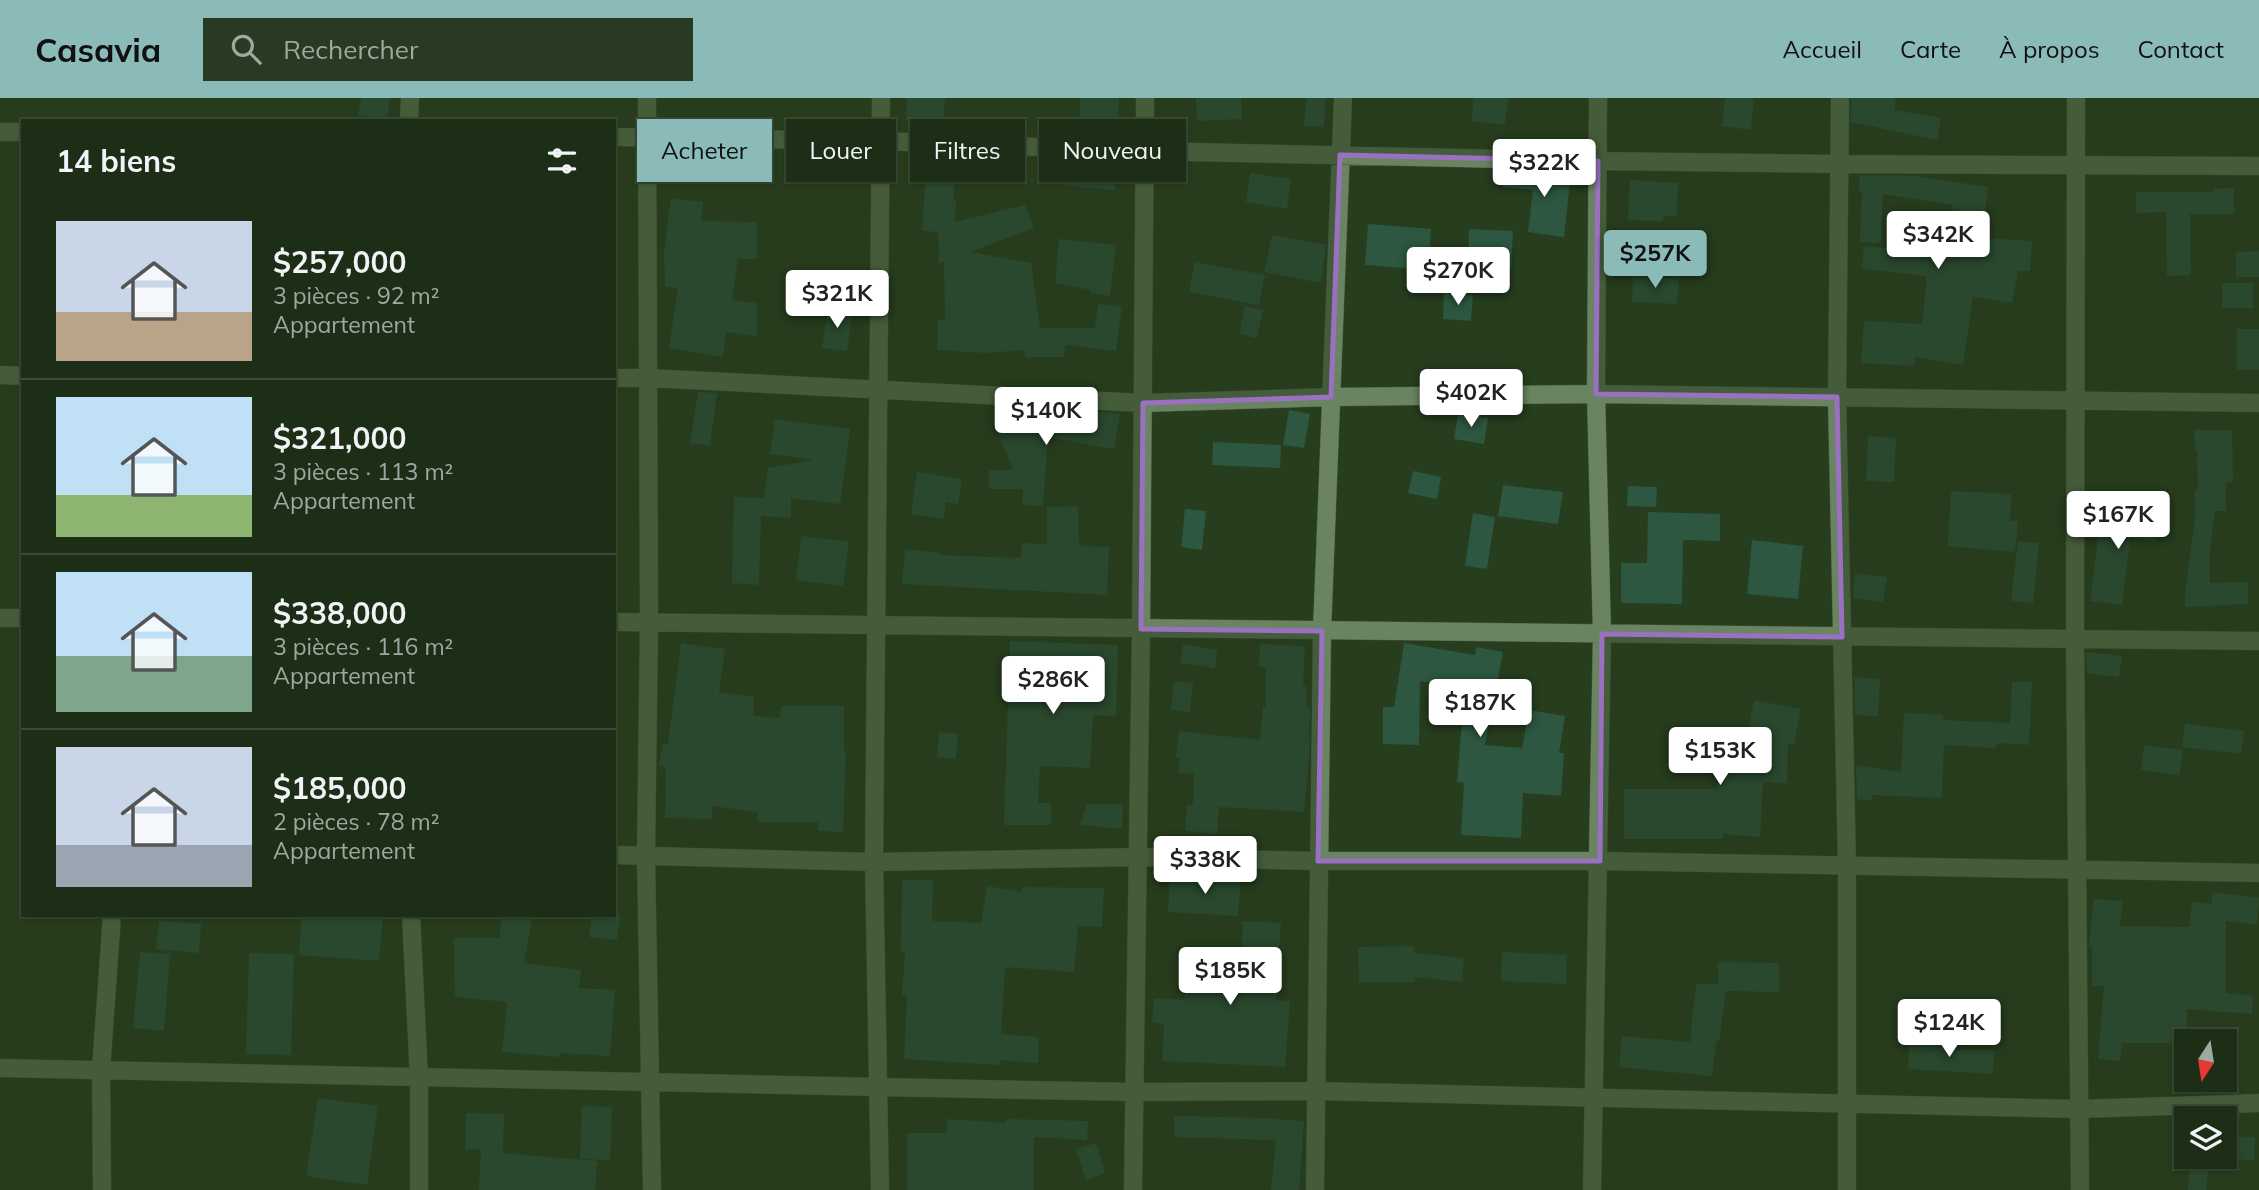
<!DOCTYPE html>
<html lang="fr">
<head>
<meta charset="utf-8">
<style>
  :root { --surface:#1c2e16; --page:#293a23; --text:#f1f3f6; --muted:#a0a8a1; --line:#3a4a35; --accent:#8bbbb9 }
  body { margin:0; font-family:Mulish,sans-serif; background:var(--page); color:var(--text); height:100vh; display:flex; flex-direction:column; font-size:26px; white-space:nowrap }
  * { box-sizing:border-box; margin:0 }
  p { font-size:23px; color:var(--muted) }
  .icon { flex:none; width:38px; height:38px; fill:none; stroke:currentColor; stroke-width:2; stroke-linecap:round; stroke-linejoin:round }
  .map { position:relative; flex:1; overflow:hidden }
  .drawer { position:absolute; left:21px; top:21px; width:595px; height:798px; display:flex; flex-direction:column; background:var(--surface); border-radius:0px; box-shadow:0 2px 5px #0004,0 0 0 2px var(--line) }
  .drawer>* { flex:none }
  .top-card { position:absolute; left:637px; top:21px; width:665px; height:63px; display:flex; gap:14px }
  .needle { width:46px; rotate:192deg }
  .controls { position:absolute; left:2174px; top:931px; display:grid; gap:14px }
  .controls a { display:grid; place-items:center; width:63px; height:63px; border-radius:0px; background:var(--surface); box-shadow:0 2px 5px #0004,0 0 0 2px var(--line); font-size:35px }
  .price { position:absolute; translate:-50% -60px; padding:0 16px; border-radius:7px; background:#fff; color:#222; font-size:23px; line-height:46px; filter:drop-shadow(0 2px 4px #0008) }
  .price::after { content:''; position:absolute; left:50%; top:42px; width:21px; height:16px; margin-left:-10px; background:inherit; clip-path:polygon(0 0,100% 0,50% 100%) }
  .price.active { background:var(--accent); color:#111 }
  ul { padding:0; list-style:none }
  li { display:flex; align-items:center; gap:21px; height:175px; padding:0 35px }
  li+li { border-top:2px solid var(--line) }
  li span { display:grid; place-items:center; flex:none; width:196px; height:140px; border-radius:0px; color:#555 }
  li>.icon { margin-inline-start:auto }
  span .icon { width:84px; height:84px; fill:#fffc; stroke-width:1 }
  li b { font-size:30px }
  h2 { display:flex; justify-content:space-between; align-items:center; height:84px; padding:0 35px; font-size:30px }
  .chip { padding:0 24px; border-radius:0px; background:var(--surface); box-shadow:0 2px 5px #0004,0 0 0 2px var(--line); font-size:24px; line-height:63px }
  .chip.active { background:var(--accent); color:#111 }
  header { display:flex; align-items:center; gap:42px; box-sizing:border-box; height:98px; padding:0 35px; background:var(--accent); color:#111 }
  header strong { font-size:33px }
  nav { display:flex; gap:38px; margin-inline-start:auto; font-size:24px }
  .search { width:490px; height:63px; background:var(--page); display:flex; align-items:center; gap:18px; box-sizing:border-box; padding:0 24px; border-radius:0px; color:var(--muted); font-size:26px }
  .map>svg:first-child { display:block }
  .building { fill:#2d5740 }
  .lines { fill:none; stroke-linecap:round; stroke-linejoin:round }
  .minor-casing { stroke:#455a3f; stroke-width:19 }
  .minor { stroke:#6a8461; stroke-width:18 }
  .marked { fill:none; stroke:#9a71c1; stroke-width:5; stroke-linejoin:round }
</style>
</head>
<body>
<header>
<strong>Casavia</strong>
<div class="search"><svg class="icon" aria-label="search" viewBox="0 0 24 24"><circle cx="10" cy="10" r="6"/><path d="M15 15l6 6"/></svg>Rechercher</div>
<nav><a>Accueil</a><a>Carte</a><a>À propos</a><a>Contact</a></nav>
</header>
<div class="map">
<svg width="2259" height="1092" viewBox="0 0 2259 1092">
  <rect width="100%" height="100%" fill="#263d1e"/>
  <!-- building -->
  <path class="building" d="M361 0H390L387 22 358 17Z
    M907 0H945L943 25 906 22Z
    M1080 0H1119L1118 29 1079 27Z
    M1196 0H1241L1242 21 1197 23Z
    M1306 0H1326L1324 29 1304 28Z
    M1474 0H1508L1505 27 1471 23Z
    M1725 0H1754L1751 32 1722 28Z
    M1851 0H1896L1894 12 1941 20 1937 42 1851 24Z
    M927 59 957 62 953 102H956L955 124 1025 107 1034 130 970 154 1031 165 1040 230H1095L1098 206 1122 209 1116 253 1065 247 1064 259H1025V252L986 255 937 252 938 222H945L944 164 939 166 938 134 922 133Z
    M1066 62 1117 66 1114 92 1064 87Z
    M1505 72 1571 75 1564 139 1528 134 1533 92 1503 89Z
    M1250 75 1291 81 1287 111 1246 104Z
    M1860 77 1915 78 1988 89 1982 136H1986L1985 140 2032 143 2030 173H2018L2012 205 1973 199 1963 267 1915 259 1914 268 1861 265 1864 223 1922 226 1927 178 1862 171 1864 148 1948 157 1953 107 1883 96 1881 145 1860 144 1862 94 1858 93Z
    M1630 82 1678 85 1677 118H1663V123L1628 122Z
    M2234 90V116H2190L2191 177 2167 178 2166 114 2136 115V94H2213V91Z
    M671 100 703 104 701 123 757 124V161H738L732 202 757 205V238L726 234 723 259 669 250 678 190 665 189 664 156Z
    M1368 126 1431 131 1428 172 1365 167Z
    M1469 131 1513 133 1511 172 1468 170Z
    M1272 137 1326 147 1321 185 1264 174Z
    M1059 141 1116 147 1110 198 1091 195V192L1055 185Z
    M2259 153V179H2236V154Z
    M1195 164 1265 177 1259 207 1189 194Z
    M1633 178 1679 181 1677 206 1632 204Z
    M2222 185H2253V210H2222Z
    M1444 195 1473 197 1471 223 1443 221Z
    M1245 208 1263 212 1257 240 1239 236Z
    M828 211 852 215 847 253 822 250Z
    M2237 231H2259V272H2237Z
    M698 294 717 295 710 348 690 345Z
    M1034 311 1046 312 1084 321 1086 313 1120 316 1114 351 1048 339 1043 408 1022 407 1023 391H989V372H1013L996 331 1032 316Z
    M1289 312 1310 316 1304 350 1283 347Z
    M1458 316 1488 320 1484 346 1454 341Z
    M775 321 850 331 840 406 791 400V420L761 418 759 487 732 485 734 399 764 400 768 370 814 362 770 356Z
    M2194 332H2232L2233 384H2226V413H2215L2210 452V485L2248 484V506L2185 509V494L2195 421V392H2198L2197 352H2195Z
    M1868 338 1896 340 1894 384 1866 383Z
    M1213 344 1281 347 1280 370 1212 367Z
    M1413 373 1441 379 1437 401 1408 395Z
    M917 374 962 381 958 406 946 404 944 421 911 416Z
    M1503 387 1563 394 1558 426 1498 418Z
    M1628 388 1657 389 1656 409 1627 408Z
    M1951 393 2011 396 2010 423H2018L2015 454 1948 448Z
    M1078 408 1079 448 1109 449 1107 497 902 486 905 451 940 455 939 457 1021 460 1022 445 1047 446V409Z
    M2102 409 2158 416 2155 443 2130 440 2122 507 2090 503Z
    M1185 411 1206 413 1202 452 1181 449Z
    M1648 414 1720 416V443L1683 442 1682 506 1621 505V465H1647Z
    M1473 415 1495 419 1487 471 1465 468Z
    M801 438 849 444 843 488 796 482Z
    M1752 442 1803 448 1798 501 1747 496Z
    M2018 443 2039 445 2033 505 2011 503Z
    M1855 475 1887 479 1883 504 1853 500Z
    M1010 543 1118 547 1116 618 1093 617 1090 670 1040 668 1038 705H1051V727H1004Z
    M681 545 725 551 719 594 754 599 753 618 780 620 781 608H844V653H846L843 734 818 733V724H758V714L712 708V721L665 720 666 669 659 668 663 646H668Z
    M1404 545 1475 557 1476 549 1503 554 1485 647 1522 650 1529 612 1565 618 1559 655H1564L1561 698 1523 695 1521 740 1461 737 1464 685 1457 684 1461 634 1469 591 1420 583 1419 647 1383 646V609H1394Z
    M1183 546 1217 552 1215 570 1180 565Z
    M1260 546 1305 548 1303 588H1306L1307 608 1310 609 1309 660 1304 714 1219 709 1217 736 1185 733 1187 707H1193L1194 676 1178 675 1180 660H1176L1179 633 1260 642 1263 608 1266 609V569H1259Z
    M2086 554 2122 558 2119 579 2087 575Z
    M1854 579 1880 581 1878 618 1855 617Z
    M1174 583 1193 585 1190 614 1171 612Z
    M2012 584H2032L2029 647 1997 645 1996 650 1944 647 1942 700 1872 697 1871 703 1857 701 1856 667 1901 674 1904 615 1943 617V622L2010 625Z
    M1754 602 1801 611 1794 646 1788 645 1787 685 1763 684 1760 739 1723 736V741H1624V691H1717L1718 651 1744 652Z
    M2185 626 2244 633 2241 656 2182 649Z
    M939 634 958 636 956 661 937 659Z
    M2144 647 2183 652 2179 677 2141 672Z
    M1087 706H1123L1122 731 1080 727Z
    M1200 779 1241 781 1238 818 1168 814 1170 780 1199 782Z
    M902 782H933L932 823 981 825 987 788 1022 794V789L1104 790 1102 829 1078 828 1074 874 1005 869 1001 936 1039 939 1038 965 1000 962 999 967 904 961 907 897H902L905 854H901Z
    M2213 794 2259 800 2257 827 2226 823V895L2253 898 2252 916 2187 911 2186 945H2122L2120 963 2098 961 2104 888H2092V848H2089L2094 801 2123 803 2120 828 2189 829 2192 804 2211 806Z
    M302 817H383L379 863 299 857Z
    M503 817H533L524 865 581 872 579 890 615 892 610 958 559 955V959L502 954 507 904 455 899 454 840H499Z
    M592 817H620L617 842 589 839Z
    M159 823 201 826 199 855 156 851Z
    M1243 823 1281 825 1276 902 1290 903 1285 969 1162 963 1164 926 1152 925 1154 900 1184 902 1187 859 1241 862Z
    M1414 848V855L1464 860 1462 884 1415 879V884H1359L1358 849Z
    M140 854 170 856 164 933 133 930Z
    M1502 854 1567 857 1566 886 1501 883Z
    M249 855 294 856 291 957 246 956Z
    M1718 864 1779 865V894L1726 893 1719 943H1716L1712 978 1619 969 1622 938 1690 944 1696 886H1718Z
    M1909 944 1956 947 1955 952H1994L1993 976 1908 971Z
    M318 1000 378 1008 367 1087 306 1078Z
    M582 1008 612 1009 610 1062 580 1061Z
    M466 1015 504 1016 503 1055 597 1063 595 1092H479L481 1051 465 1052Z
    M1174 1018 1265 1020 1304 1023 1299 1092H1271L1276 1042 1174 1039Z
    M947 1021 1005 1025V1021L1088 1023 1087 1042 1034 1039V1092H907V1035H946Z
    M2224 1038 2255 1039 2254 1062 2224 1061Z
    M1096 1045 1105 1075 1086 1082 1076 1051Z
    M2190 1059H2209L2206 1092H2188Z"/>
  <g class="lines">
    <!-- minor casing -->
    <g class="minor-casing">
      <path id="minor" d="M647 0 649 525 646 758 652 1092
        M1840 0 1837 299 1847 768V1092
        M2076 0 2075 541 2080 1092
        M409 23 410 0
        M0 34H23
        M614 39 880 43 1145 53 1598 63 1838 66 2259 68
        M0 277 23 278
        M614 280H648L1143 305 1331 299 1596 296 2259 305
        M0 520H23
        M614 524 2259 543
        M614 757 874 764 1138 759 1318 763H1600L2259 775
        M411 817 419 980V1092
        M0 970 878 989 1135 994 1316 993 2079 1011 2259 1005
        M102 1092 101 972 112 817
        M880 1092 874 764 881 0
        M1133 1092 1141 531 1145 0
        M1315 1092 1322 533 1343 0
        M1592 1092 1602 536 1596 296 1598 0"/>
    </g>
    <!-- minor -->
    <use href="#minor" class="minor"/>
  </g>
  <!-- marked area -->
  <path d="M0 0H2259V1092H0ZM1340 57 1598 63 1596 296 1837 299 1842 539 1602 536 1600 763H1318L1322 533 1141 531 1143 305 1331 299Z" fill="#263d1e" fill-opacity=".55" fill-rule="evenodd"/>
  <path class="marked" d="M1340 57 1598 63 1596 296 1837 299 1842 539 1602 536 1600 763H1318L1322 533 1141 531 1143 305 1331 299Z"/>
</svg>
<div class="controls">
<a><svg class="needle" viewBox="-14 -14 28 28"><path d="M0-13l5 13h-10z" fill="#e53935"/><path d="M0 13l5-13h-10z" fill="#a0a8a1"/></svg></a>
<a><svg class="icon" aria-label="layers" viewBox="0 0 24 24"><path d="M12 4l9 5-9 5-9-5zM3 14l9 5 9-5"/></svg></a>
</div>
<b class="price" style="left:1544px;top:101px">$322K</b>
<b class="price" style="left:1938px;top:173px">$342K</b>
<b class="price active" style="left:1655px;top:192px">$257K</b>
<b class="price" style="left:1458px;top:209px">$270K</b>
<b class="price" style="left:837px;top:232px">$321K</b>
<b class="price" style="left:1471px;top:331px">$402K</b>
<b class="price" style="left:1046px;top:349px">$140K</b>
<b class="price" style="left:2118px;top:453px">$167K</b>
<b class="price" style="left:1053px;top:618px">$286K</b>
<b class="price" style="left:1480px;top:641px">$187K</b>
<b class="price" style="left:1720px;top:689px">$153K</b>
<b class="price" style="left:1205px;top:798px">$338K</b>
<b class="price" style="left:1230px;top:909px">$185K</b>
<b class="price" style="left:1949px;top:961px">$124K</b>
<div class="top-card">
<a class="chip active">Acheter</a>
<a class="chip">Louer</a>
<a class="chip">Filtres</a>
<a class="chip">Nouveau</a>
</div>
<section class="drawer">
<h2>14 biens<svg class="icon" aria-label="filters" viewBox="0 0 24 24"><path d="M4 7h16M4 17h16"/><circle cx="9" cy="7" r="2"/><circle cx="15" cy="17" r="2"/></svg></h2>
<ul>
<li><span style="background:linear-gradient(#c9d6e8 65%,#b9a48a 0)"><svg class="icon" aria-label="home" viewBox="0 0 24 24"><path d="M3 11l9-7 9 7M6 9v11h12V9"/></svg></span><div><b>$257,000</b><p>3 pièces · 92 m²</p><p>Appartement</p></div></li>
<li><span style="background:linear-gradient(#bfe0f5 70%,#8fb573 0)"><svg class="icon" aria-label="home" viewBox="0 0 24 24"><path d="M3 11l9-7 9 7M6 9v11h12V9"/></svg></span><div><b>$321,000</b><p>3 pièces · 113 m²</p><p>Appartement</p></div></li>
<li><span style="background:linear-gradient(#bfe0f5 60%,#7fa58c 0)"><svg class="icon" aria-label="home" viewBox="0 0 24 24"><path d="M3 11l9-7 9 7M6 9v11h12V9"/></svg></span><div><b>$338,000</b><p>3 pièces · 116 m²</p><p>Appartement</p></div></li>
<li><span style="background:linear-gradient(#c9d6e8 70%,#9aa5b1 0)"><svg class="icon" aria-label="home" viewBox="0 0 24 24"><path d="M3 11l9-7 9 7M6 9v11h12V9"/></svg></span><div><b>$185,000</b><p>2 pièces · 78 m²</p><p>Appartement</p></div></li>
</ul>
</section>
</div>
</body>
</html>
